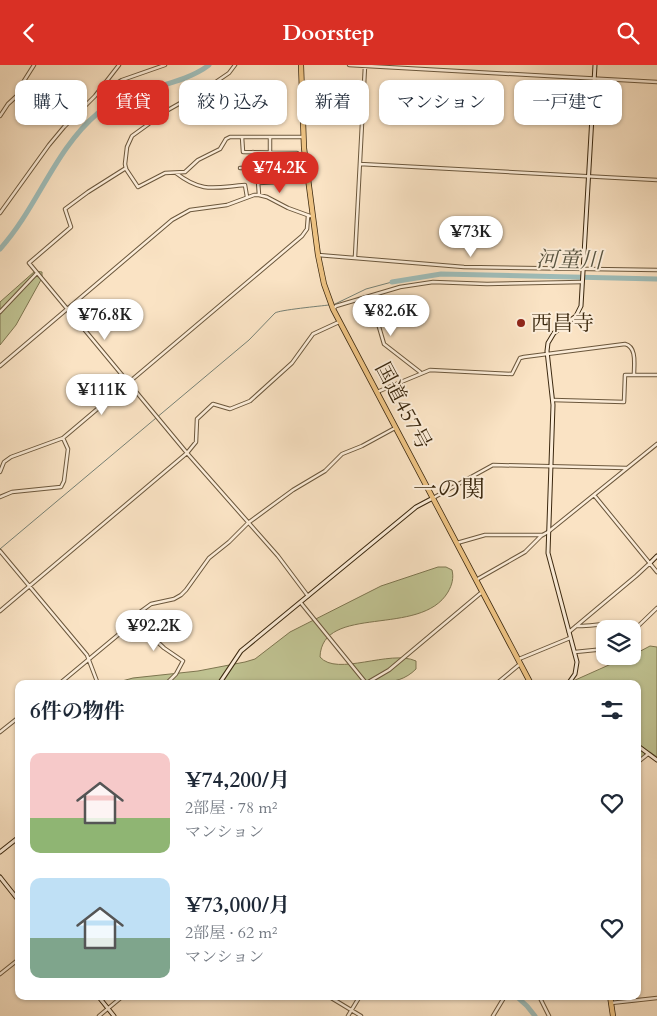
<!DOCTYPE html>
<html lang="ja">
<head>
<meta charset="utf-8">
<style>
  :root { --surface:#fff; --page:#f6f6f7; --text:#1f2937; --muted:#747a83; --accent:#d93025 }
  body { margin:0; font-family:Cardo,"Noto Serif JP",serif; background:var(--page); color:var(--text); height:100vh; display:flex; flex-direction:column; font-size:19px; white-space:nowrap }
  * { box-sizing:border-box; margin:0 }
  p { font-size:16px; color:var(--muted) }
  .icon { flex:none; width:28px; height:28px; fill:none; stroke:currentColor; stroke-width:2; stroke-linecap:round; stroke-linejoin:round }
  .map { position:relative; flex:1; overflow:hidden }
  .drawer { position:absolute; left:15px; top:615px; width:626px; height:320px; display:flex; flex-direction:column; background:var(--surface); border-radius:10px; box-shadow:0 1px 4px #0004 }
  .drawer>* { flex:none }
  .hud { position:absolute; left:15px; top:15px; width:628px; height:45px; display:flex; gap:10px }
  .controls { position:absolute; left:596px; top:555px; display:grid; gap:10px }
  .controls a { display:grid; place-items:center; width:45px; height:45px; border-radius:10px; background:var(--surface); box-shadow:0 1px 4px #0004; font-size:25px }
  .price { position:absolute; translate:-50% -42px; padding:0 11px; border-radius:18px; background:#fff; color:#222; font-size:16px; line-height:32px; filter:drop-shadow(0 1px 2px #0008) }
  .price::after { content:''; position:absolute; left:50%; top:30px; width:15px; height:11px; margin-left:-8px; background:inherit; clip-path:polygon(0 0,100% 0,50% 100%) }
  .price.selected { background:var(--accent); color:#fff }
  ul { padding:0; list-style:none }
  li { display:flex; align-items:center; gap:15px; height:125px; padding:0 15px }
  li span { display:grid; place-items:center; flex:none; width:140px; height:100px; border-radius:10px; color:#555 }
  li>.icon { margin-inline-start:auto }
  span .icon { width:60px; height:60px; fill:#fffc; stroke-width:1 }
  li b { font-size:21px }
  h2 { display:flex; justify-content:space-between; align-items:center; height:60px; padding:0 15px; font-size:21px }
  .chip { padding:0 18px; border-radius:10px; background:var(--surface); box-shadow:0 1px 4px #0004; font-size:18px; line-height:45px }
  .chip.selected { background:var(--accent); color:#fff }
  header { display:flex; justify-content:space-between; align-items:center; height:65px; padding:0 15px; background:var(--accent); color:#fff; font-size:22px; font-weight:700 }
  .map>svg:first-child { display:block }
  .green { fill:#c0c392; stroke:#7e7650 }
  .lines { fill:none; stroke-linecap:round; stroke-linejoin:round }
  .stream { stroke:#778175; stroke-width:1 }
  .river { stroke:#9fbdb9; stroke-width:5 }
  .street-casing { stroke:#6b573c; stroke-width:4.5 }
  .secondary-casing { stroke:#3b280f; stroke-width:5 }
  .highway-casing { stroke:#3b280f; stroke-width:6 }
  .street { stroke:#fcedd9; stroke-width:2.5 }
  .secondary { stroke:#fcedd9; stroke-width:3 }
  .highway { stroke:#edc282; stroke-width:4.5 }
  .poi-dot { fill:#8f2418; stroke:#fcedd9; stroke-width:2 }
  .labels { text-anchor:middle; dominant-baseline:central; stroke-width:4; stroke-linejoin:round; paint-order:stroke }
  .poi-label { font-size:21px; fill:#3b280f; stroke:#fcedd9; text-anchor:start }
  .street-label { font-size:21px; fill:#3b280f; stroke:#fcedd9 }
  .water-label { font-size:22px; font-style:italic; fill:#595542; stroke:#fcedd9 }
  .quarter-label { font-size:24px; fill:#3b280f; stroke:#fcedd9 }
</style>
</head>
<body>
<header><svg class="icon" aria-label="back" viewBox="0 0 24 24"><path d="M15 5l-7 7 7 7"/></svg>Doorstep<svg class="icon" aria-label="search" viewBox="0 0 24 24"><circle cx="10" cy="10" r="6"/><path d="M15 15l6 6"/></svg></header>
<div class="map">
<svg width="657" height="951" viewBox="0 0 657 951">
  <rect width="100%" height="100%" fill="#fae3c4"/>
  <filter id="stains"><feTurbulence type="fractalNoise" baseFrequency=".004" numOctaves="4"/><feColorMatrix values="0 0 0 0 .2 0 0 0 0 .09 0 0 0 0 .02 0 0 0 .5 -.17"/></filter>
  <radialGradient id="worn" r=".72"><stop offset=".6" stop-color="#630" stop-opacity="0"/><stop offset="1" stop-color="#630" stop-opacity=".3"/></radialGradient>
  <!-- green -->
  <path class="green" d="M35 206 42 207V213L16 260 0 280V237Z
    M438 502H446L452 505C454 513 452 520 448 527 421 573 322 538 320 592 337 612 390 584 416 596V604C395 625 371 613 345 619H120L122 616 133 613 198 606 245 597 255 594 290 567 381 521Z
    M650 581 657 582V692L650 687 638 695V619H570L573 616 629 591H632L633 590Z"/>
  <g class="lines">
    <!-- stream -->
    <path class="stream" d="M333 240 366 224 392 217
      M0 484 249 275 275 248C279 245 321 241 329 240"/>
    <!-- river -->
    <path class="river" d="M0 184C38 142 54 85 98 48 129 22 179 23 209 0
      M392 217 441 209 657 214
      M516 931 527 941 535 951"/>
    <!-- street casing -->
    <g class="street-casing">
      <path id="street" d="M235 0 229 8 207 23 168 45 132 71 127 82 125 99 126 104 138 122 165 108 185 107 198 95 220 84 226 74 230 72H303
        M349 0 657 17
        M98 29 122 15 165 0
        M0 51 8 39 21 27 22 19 34 0
        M270 72V88
        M253 87 254 103
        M360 99 657 115
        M126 103 88 127 65 144 71 162 29 198 187 388 278 491 308 531
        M240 103H298L297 88 243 87 242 72
        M257 103 259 130
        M176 108C203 129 216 122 245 120L247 132
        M258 118 279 117 287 112 286 103
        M0 148 49 80 64 62 95 31 119 0
        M318 190 464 202 657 205
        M355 192 365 1
        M370 231 384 279 420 307
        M333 244 336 241 400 222 433 217 487 219 582 217
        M0 247 37 208
        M0 301 172 155 190 145 227 140 254 130H259L267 132 288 143 310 151
        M377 327 430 305 512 309 520 293 524 292 625 279C637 282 634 299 634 309
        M553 335 624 337 625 310H657
        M0 407 4 397 11 392 63 373 302 171 307 164 308 151
        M594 430 657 507
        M0 432 12 427 61 422 64 416 68 384 63 373
        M433 433 493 400 626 403
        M457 478 485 470H542
        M0 486 87 590 98 619
        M476 515 525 487 541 471 548 467 657 379
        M301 538 366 618
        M0 546 187 388 196 377 197 354 213 339 230 344 250 336 292 298 313 269 339 257
        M132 553 164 583 183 596 176 609 166 619
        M576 561C595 562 613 554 631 564
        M569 567 636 511 650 498
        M632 567 657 543
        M575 587 605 584
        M519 594 570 573
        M59 619 118 570 132 553 140 547 151 539 174 534 181 530 186 525 209 493 229 477 248 458 293 425 325 406 342 389 362 381 395 363
        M365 619 389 605 482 527
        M496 619 520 599
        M0 667 19 652
        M638 697 648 689
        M0 909 19 894
        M328 931 361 951
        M539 931 549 951
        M611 938 657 933
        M99 951 123 931
        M348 951 360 931
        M493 951 505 931"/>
    </g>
    <!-- secondary casing -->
    <g class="secondary-casing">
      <path id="secondary" d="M650 498 657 491
        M219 619 241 586 416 442 433 433
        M568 619 575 609 577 597 548 488 553 340 547 286 548 278 554 268 576 251 581 241 595 0
        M638 681 657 695
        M0 787 19 772
        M0 812 19 836
        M98 931 114 951"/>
    </g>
    <!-- highway casing -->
    <g class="highway-casing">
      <path id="highway" d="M301 0 304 83 318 190 324 219 333 244 531 619
        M610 931 613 951"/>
    </g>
    <!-- street -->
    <use href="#street" class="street"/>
    <!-- secondary -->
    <use href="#secondary" class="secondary"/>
    <!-- highway -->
    <use href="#highway" class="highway"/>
  </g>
  <!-- markers -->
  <circle class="poi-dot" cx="521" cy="258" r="5"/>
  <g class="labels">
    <!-- poi labels -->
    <g class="poi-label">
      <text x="531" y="258">西昌寺</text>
    </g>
    <!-- street labels -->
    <g class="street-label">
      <text transform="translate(403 341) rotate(62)">国道457号</text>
    </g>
    <!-- water labels -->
    <g class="water-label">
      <text transform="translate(569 195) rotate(1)">河童川</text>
    </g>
    <!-- quarter labels -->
    <g class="quarter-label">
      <text x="449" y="424">一の関</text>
    </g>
  </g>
  <rect width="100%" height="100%" filter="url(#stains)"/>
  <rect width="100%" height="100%" fill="url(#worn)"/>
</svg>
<div class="controls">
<a><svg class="icon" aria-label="layers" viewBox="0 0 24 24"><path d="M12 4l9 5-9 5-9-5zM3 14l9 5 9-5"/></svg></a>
</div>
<b class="price selected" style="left:280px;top:129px">¥74.2K</b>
<b class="price" style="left:471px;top:193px">¥73K</b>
<b class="price" style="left:391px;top:272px">¥82.6K</b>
<b class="price" style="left:105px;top:276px">¥76.8K</b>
<b class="price" style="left:102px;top:351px">¥111K</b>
<b class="price" style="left:154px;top:587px">¥92.2K</b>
<div class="hud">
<a class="chip">購入</a>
<a class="chip selected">賃貸</a>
<a class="chip">絞り込み</a>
<a class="chip">新着</a>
<a class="chip">マンション</a>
<a class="chip">一戸建て</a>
</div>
<section class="drawer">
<h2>6件の物件<svg class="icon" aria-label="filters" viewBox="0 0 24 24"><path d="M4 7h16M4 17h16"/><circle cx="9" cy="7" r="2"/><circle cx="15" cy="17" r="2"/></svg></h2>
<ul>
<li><span style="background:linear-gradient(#f6c9c9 65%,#8fb573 0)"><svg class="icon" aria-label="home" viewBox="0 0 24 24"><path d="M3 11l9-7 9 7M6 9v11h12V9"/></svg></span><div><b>¥74,200/月</b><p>2部屋 · 78 m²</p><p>マンション</p></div><svg class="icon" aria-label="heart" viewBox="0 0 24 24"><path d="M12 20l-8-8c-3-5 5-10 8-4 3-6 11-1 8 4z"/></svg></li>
<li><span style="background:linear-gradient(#bfe0f5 60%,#7fa58c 0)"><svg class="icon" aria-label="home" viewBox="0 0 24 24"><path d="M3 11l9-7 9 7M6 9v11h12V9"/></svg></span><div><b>¥73,000/月</b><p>2部屋 · 62 m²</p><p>マンション</p></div><svg class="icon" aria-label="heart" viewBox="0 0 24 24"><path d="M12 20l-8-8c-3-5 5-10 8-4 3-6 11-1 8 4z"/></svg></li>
</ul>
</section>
</div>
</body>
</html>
